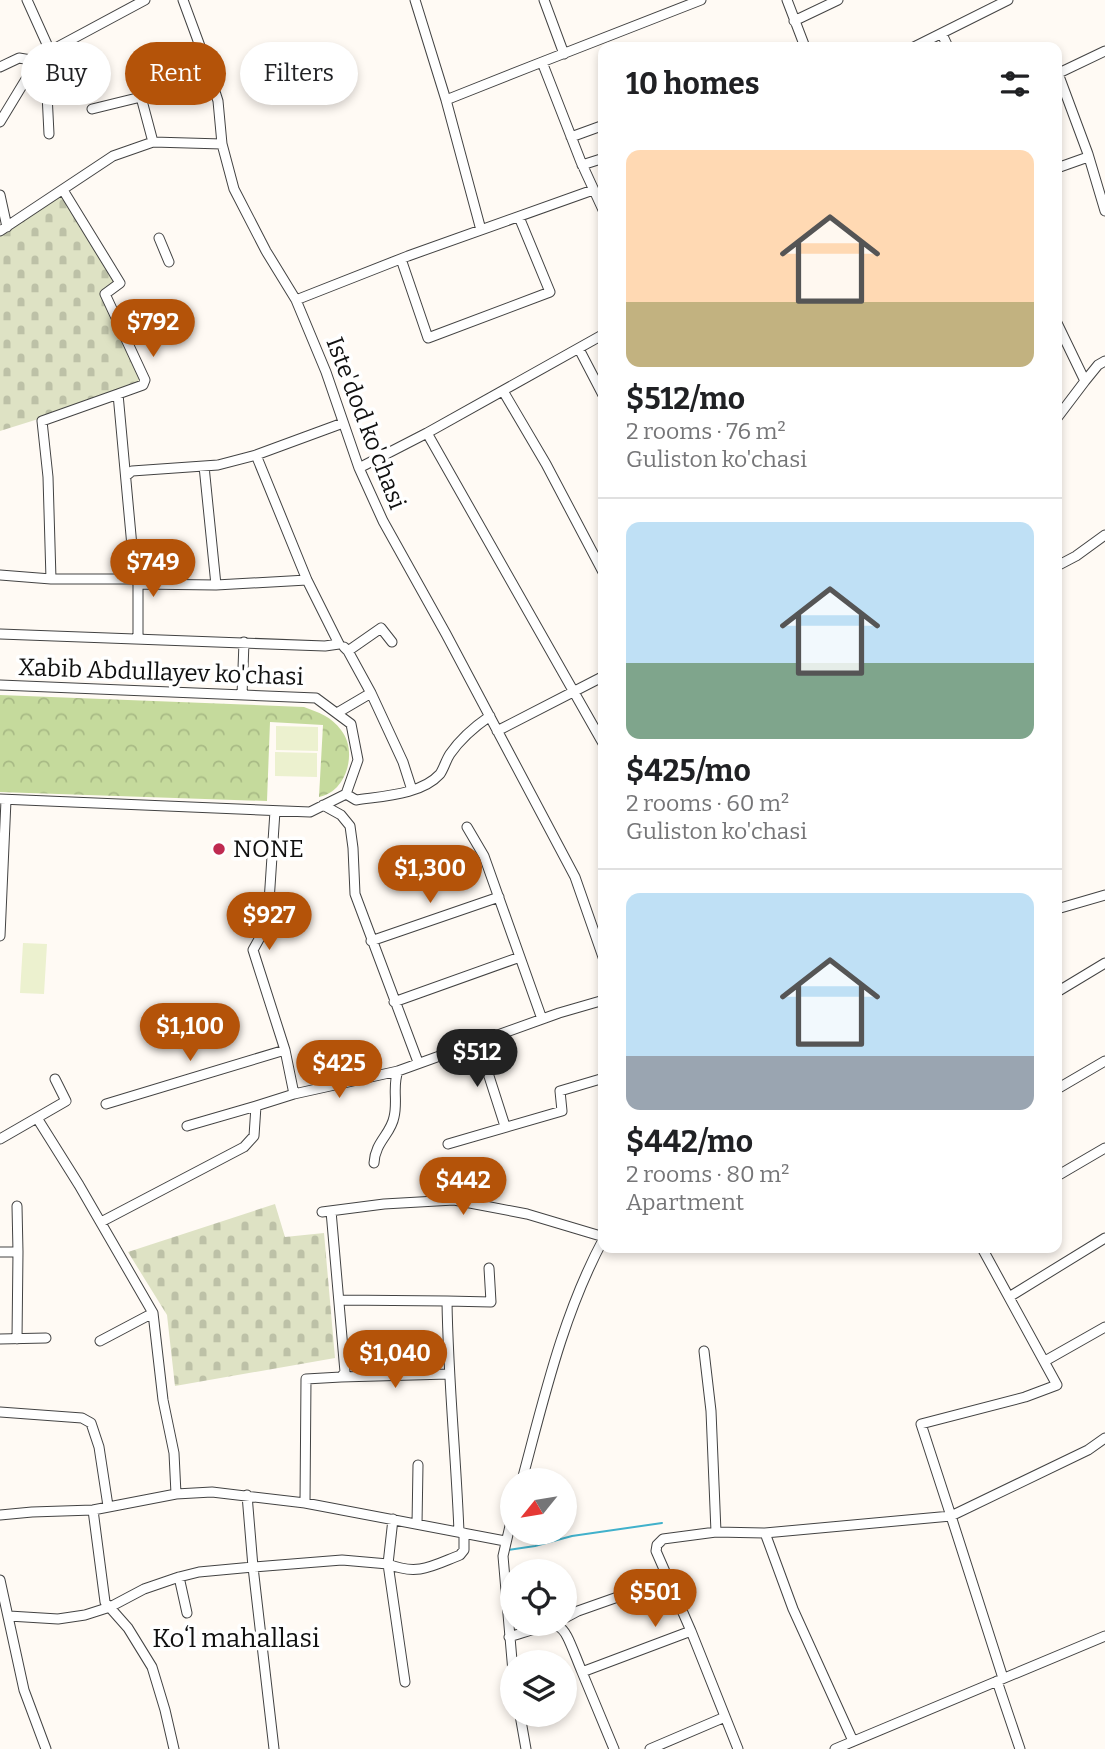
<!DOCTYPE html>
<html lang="en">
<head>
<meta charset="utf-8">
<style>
  :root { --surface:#fff; --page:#f2f2f2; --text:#202124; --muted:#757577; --line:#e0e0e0; --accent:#b45309 }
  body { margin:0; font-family:Bitter,serif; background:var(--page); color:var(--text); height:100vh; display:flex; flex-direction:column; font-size:26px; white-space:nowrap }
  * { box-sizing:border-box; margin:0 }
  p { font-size:23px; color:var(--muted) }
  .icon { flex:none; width:38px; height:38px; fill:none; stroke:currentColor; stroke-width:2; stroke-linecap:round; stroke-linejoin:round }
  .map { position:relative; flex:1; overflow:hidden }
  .side { position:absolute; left:598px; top:42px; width:464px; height:1211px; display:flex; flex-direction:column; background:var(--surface); border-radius:14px; box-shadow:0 4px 10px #0003 }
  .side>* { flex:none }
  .banner { position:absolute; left:21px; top:42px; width:472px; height:63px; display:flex; gap:14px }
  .needle { width:46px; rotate:240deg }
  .fabs { position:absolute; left:500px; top:1468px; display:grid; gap:14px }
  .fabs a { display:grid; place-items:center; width:77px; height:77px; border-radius:50%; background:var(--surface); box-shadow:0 4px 10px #0003; font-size:35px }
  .price { position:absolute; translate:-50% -60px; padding:0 16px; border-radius:24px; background:var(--accent); color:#fff; font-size:23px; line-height:46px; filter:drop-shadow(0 2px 4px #0008) }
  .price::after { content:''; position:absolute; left:50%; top:42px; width:21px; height:16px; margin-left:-10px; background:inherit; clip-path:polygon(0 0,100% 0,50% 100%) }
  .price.on { background:#222; color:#fff }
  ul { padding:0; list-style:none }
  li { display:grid; align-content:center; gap:14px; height:371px; padding:0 28px }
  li+li { border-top:2px solid var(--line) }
  li span { display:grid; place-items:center; height:217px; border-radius:14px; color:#555 }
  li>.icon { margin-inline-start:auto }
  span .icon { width:126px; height:126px; fill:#fffc; stroke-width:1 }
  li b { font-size:30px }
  h2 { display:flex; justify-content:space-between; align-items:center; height:84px; padding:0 28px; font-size:30px }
  .tag { padding:0 24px; border-radius:32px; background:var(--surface); box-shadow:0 4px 10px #0003; font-size:24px; line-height:63px }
  .tag.on { background:var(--accent); color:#fff }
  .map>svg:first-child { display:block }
  .forest { fill:url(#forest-crowns) }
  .cemetery { fill:url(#cemetery-stones) }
  .pitch { fill:#ecf1cf }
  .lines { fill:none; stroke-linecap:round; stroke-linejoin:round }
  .stream { stroke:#41b1cb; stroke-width:2 }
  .minor-casing { stroke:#434343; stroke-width:11 }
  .minor { stroke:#fff; stroke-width:9 }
  .poi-dot { fill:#bf2a50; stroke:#fff; stroke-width:2.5 }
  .labels { text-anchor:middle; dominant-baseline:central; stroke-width:7; stroke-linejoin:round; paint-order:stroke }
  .street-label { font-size:24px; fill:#101010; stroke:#fff }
  .poi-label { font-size:24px; fill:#101010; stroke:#fff; text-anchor:start }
  .neighbourhood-label { font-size:26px; fill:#101010; stroke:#fff }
</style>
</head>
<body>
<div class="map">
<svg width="1105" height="1749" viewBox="0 0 1105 1749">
  <defs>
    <pattern id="forest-crowns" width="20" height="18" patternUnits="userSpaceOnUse" patternTransform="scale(1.75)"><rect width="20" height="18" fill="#c5da9c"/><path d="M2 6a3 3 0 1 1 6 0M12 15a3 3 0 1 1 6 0" fill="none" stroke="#a8ba85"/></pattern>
    <pattern id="cemetery-stones" width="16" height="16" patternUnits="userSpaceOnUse" patternTransform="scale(1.75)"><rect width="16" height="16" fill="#dee2c4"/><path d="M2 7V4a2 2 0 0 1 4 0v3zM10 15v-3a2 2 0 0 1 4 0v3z" fill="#bdc1a7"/></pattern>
  </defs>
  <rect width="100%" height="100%" fill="#fffaf4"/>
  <!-- forest -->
  <path class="forest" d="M0 695 304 707C318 712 332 717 341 730 358 751 347 792 319 797L323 725 270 722 267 801 0 792Z"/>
  <!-- cemetery -->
  <path class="cemetery" d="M63 190 120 283 105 294 139 379 138 384 83 405 0 431V230Z
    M275 1204 285 1237 324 1233 335 1358 175 1386 167 1315 128 1252Z"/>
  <!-- pitch -->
  <path class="pitch" d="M276 726 318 727V751L276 750Z
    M275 752 317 753V777L275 776Z
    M23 943 47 944 44 994 20 993Z"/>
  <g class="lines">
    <!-- stream -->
    <path class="stream" d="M508 1550 535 1546 572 1536 662 1523"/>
    <!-- minor casing -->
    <g class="minor-casing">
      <path id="minor" d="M27 0 50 51
        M183 0 204 57 218 101 222 144 234 189 266 251 296 300 326 372 359 468 383 521 446 634 575 877 604 960
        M415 0 446 100
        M544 0 564 54
        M787 0 805 47
        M794 21 838 0
        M942 34 948 47
        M914 47 1008 0
        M1105 51 1061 72 1059 76 1088 154 1105 211
        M37 61 47 94 49 134
        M0 67 19 58 37 61
        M92 109 141 97 153 142
        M0 122 37 61 50 51 145 0
        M571 137 604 125
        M582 165 604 158
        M1057 168 1088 157
        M63 190 120 283 105 294 145 380 143 385 118 394
        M0 195 7 227
        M604 212 581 162 542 62 701 0
        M481 230 446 100 542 62
        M0 231 113 156 153 142 222 144
        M159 238 169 262
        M401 259 428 338 550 292 519 217
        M296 300 408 256 593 190
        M1057 323 1085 381 1098 365 1105 361
        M579 349 604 397
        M503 391 546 464 604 574
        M1057 418 1085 381
        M427 433 604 745
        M204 466 216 585
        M359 468 427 433 604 334
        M126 476 132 471 218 465 256 455 343 423
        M1057 566 1076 556 1105 535
        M0 575 51 579H135L138 584 216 585 307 580
        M51 579 48 477 42 421 118 394 135 579
        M138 584V639
        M0 634 325 646 339 644 307 580 256 455
        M344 647 348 651 381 628 392 642
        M0 685 316 698 351 724 358 760 346 794 310 812 0 799
        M371 693 403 762 412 790
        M242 695 244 642
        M337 713 371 693 348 651
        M497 731 604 676
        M346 794 356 800C382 796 421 795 440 774 444 768 446 760 450 754 461 738 474 727 490 716
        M323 805 341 815 350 826 353 848 355 894 418 1062
        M275 811 268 917 264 930 253 950 285 1050 294 1094
        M467 827 484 856 542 1019
        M1057 909 1105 895
        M0 936 6 800
        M371 941 499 897
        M1057 992 1105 963
        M394 1002 520 957
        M478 1042 505 1126
        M1057 1089 1105 1061
        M106 1104 285 1050
        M37 1118 79 1185 153 1313 163 1400 174 1453 176 1494
        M187 1126 256 1106
        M0 1139 66 1101 55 1079
        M448 1144 562 1111 560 1091 604 1078
        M374 1163C375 1142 391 1134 394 1117 398 1101 392 1086 398 1071
        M1057 1176 1105 1148
        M17 1206 18 1252
        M322 1212 384 1204 454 1200 527 1214 604 1237
        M101 1222 244 1147 254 1136 256 1106 294 1094 398 1071 559 1013 604 1000
        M982 1248 1057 1385 1025 1397 921 1424 951 1516 1088 1450 1105 1438
        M0 1252H18L17 1339
        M1009 1297 1105 1238
        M339 1300 447 1301C448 1378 456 1455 459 1532
        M447 1301 491 1302 489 1268
        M0 1339 46 1338
        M100 1341 153 1313
        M704 1351 711 1411 716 1532
        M1045 1361 1105 1327
        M341 1377 448 1374
        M0 1412 82 1418 91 1423 99 1447 108 1506
        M522 1480C544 1398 563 1314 604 1238
        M305 1503 306 1379 341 1377 345 1372 331 1211
        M93 1510 105 1602 128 1628 152 1667 165 1710 174 1749
        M513 1513 503 1556 513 1672
        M0 1515 32 1512 93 1510 176 1494 212 1492 305 1503 505 1541
        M417 1524 418 1465
        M765 1533 793 1609 853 1741
        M179 1577 187 1613
        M0 1580 24 1690 46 1749
        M9 1616 58 1619 85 1615 110 1607 144 1589 179 1577 199 1572 253 1567 247 1495
        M565 1618 578 1611 649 1586 666 1577
        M691 1631 656 1551 657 1545 663 1539 716 1532 765 1533 951 1516 1003 1678
        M509 1637C567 1619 559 1616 582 1672L691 1631 738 1749
        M582 1672 614 1749
        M997 1681 1020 1749
        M405 1682 388 1564C418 1576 432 1566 460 1555L464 1550V1533
        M520 1715 526 1749
        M274 1749 253 1567 342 1560 388 1564 393 1519
        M650 1749 725 1717
        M835 1749 1105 1636"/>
    </g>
    <!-- minor -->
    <use href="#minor" class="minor"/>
  </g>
  <!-- markers -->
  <circle class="poi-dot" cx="219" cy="849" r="7"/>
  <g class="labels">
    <!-- street labels -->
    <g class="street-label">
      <text transform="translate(366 423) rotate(69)">Iste'dod ko'chasi</text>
      <text transform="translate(161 672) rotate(2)">Xabib Abdullayev ko'chasi</text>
    </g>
    <!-- poi labels -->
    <g class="poi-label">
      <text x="233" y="849">NONE</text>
    </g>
    <!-- neighbourhood labels -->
    <g class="neighbourhood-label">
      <text x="236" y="1638">Koʻl mahallasi</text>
    </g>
  </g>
</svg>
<div class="fabs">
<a><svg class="needle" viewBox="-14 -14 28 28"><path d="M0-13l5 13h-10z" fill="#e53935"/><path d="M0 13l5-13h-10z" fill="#757577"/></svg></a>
<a><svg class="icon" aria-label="locate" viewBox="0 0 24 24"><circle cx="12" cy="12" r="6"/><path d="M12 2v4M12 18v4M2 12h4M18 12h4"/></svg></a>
<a><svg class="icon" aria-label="layers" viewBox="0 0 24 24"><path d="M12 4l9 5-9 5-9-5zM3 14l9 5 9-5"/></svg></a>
</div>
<b class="price" style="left:153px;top:359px">$792</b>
<b class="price" style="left:153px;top:599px">$749</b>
<b class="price" style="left:430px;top:905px">$1,300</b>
<b class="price" style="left:269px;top:952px">$927</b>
<b class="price" style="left:190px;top:1063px">$1,100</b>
<b class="price on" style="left:477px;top:1089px">$512</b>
<b class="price" style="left:339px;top:1100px">$425</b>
<b class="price" style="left:463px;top:1217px">$442</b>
<b class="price" style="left:395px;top:1390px">$1,040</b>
<b class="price" style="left:655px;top:1629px">$501</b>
<div class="banner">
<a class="tag">Buy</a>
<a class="tag on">Rent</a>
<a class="tag">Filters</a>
</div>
<section class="side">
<h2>10 homes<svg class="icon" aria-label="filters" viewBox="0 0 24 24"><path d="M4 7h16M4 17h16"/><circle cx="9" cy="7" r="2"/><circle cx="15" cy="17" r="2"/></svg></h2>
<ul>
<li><span style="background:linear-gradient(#ffd9b3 70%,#c2b280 0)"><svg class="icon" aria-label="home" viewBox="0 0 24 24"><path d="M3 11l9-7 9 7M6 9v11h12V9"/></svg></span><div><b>$512/mo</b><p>2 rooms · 76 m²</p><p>Guliston ko'chasi</p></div></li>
<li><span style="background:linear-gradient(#bfe0f5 65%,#7fa58c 0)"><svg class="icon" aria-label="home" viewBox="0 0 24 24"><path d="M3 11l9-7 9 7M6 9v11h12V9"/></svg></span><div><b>$425/mo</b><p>2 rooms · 60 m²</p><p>Guliston ko'chasi</p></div></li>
<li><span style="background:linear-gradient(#bfe0f5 75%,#9aa5b1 0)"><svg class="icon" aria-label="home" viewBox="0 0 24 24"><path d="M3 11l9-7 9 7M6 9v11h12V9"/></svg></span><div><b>$442/mo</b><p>2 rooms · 80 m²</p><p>Apartment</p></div></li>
</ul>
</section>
</div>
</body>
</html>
